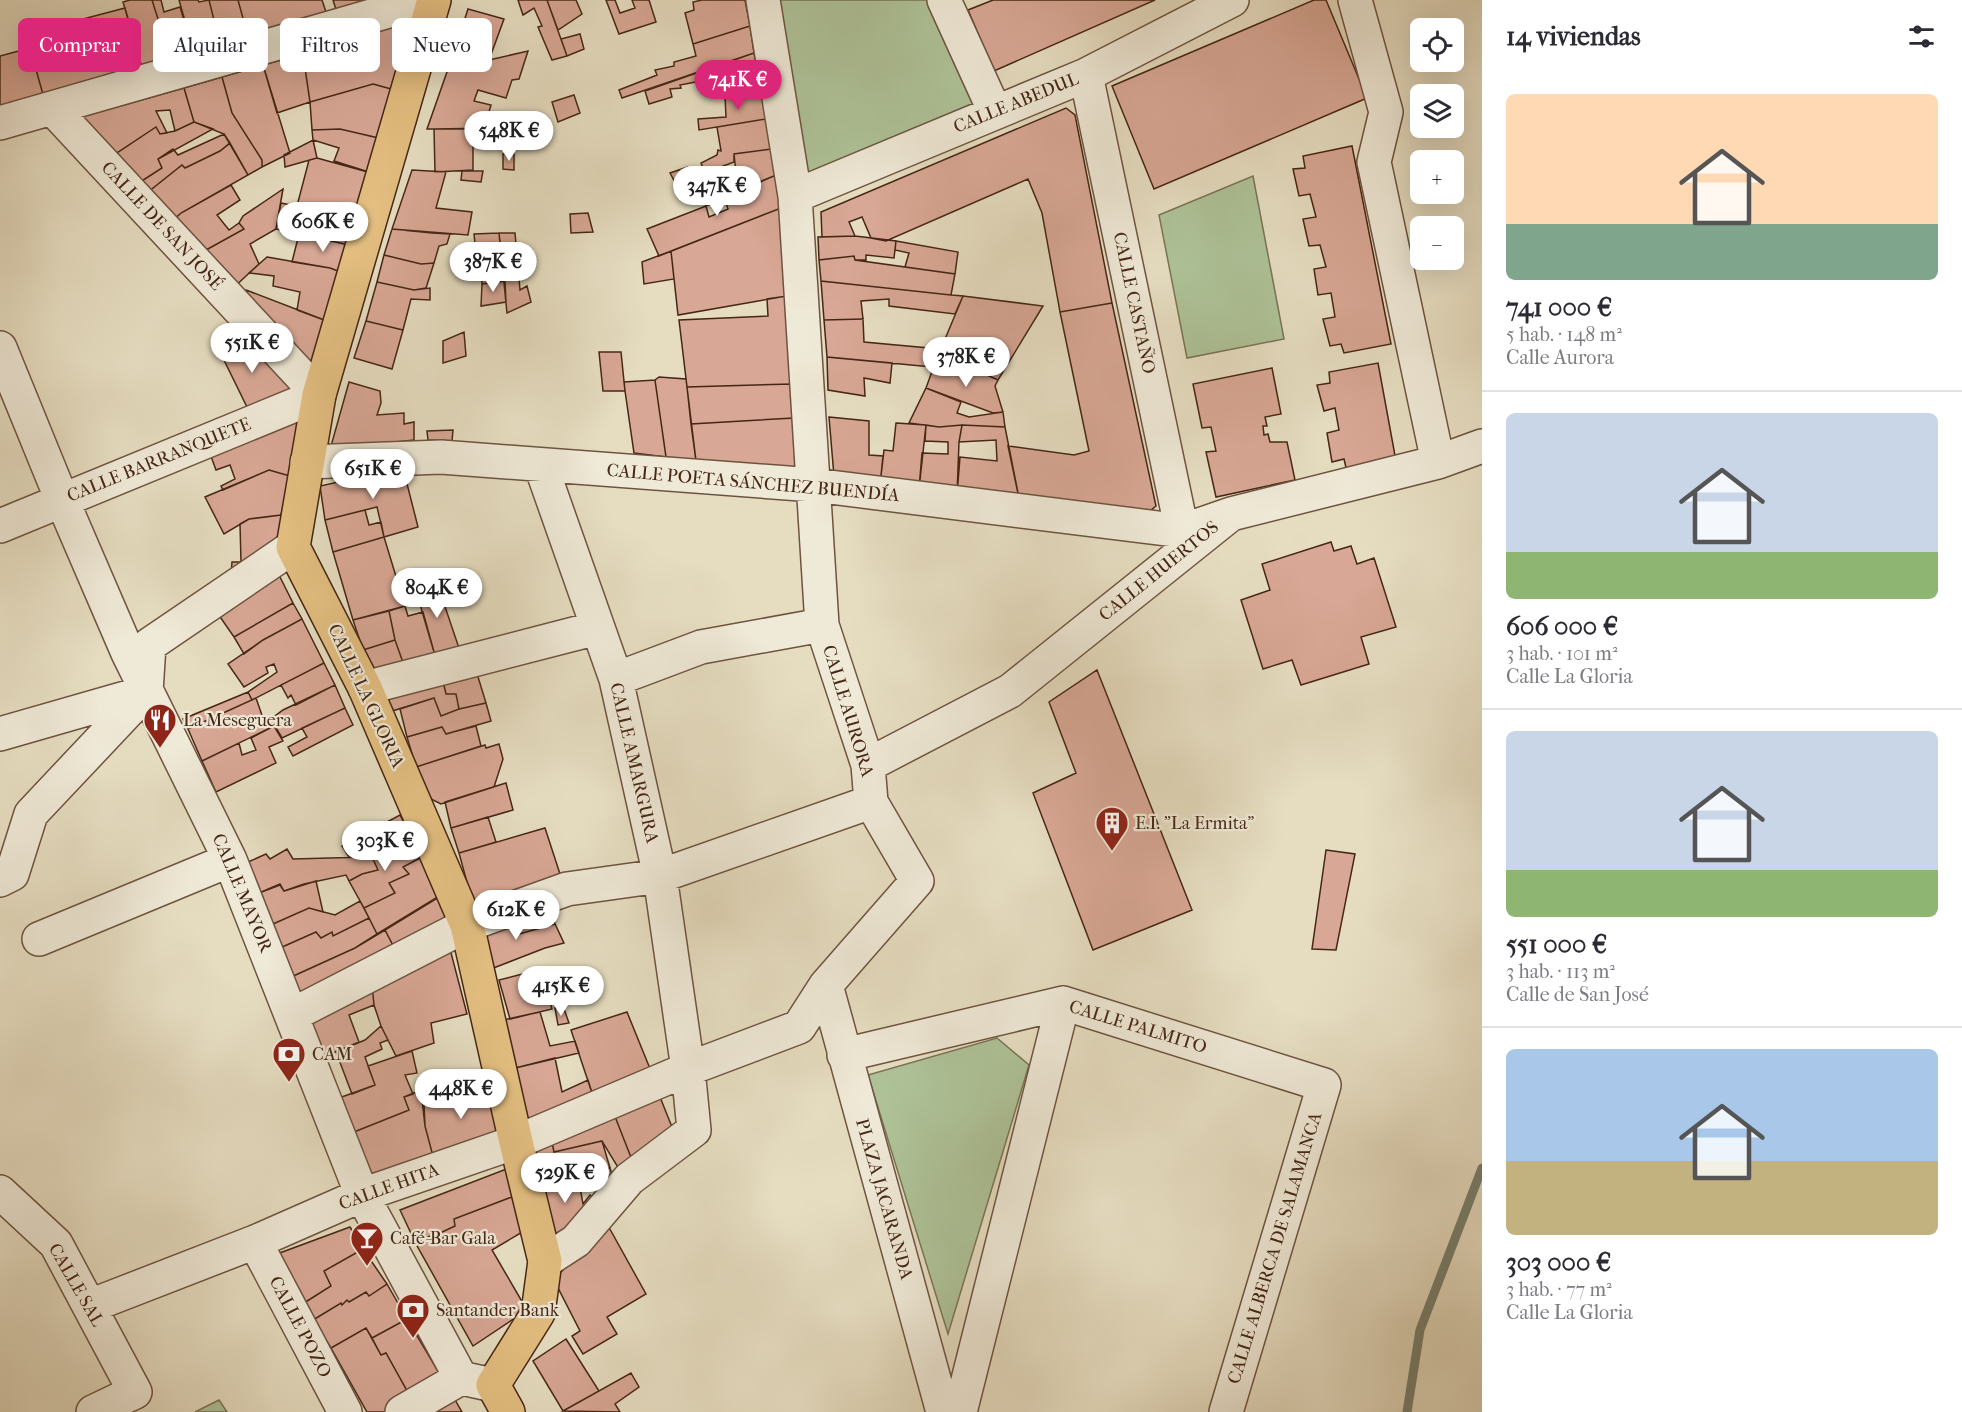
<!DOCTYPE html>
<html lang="es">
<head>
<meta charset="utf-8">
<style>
  :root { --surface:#fff; --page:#f7f7f7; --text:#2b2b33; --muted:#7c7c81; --line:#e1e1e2; --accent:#db2777 }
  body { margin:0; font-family:"IM FELL French Canon",serif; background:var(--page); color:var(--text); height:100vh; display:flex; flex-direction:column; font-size:22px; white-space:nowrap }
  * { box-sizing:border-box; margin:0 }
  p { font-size:20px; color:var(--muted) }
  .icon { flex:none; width:33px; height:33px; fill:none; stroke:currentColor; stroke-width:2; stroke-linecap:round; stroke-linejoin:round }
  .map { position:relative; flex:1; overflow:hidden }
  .details { display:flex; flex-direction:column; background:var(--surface); width:480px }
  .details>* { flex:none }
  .banner { position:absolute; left:18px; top:18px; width:570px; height:54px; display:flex; gap:12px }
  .tools { position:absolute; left:1410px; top:18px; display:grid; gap:12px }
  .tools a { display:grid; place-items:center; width:54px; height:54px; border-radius:9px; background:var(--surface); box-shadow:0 6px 24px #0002; font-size:30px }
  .price { position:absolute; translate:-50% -51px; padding:0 14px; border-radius:21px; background:#fff; color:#222; font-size:20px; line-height:39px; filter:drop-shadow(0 2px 3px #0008) }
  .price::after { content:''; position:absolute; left:50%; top:36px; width:18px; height:14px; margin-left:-9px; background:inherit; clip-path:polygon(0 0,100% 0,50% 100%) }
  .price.active { background:var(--accent); color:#fff }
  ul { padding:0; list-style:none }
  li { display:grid; align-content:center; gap:12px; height:318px; padding:0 24px }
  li+li { border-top:2px solid var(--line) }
  li span { display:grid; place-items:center; height:186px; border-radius:9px; color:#555 }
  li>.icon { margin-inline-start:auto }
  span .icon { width:108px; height:108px; fill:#fffc; stroke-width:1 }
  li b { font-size:26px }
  h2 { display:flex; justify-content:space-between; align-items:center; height:72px; padding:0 24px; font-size:26px }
  .tag { padding:0 21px; border-radius:9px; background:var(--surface); box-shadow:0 6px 24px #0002; font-size:21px; line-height:54px }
  .tag.active { background:var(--accent); color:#fff }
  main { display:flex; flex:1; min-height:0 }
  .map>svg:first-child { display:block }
  .green { fill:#aec298; stroke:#7a7456; stroke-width:1.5 }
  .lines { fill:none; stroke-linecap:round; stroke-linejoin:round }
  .stream { stroke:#778170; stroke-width:9 }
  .building { fill:#d8a795; stroke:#462715; stroke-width:1.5 }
  .minor-casing { stroke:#6e5440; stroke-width:36 }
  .major-casing { stroke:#462715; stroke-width:36 }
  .minor { stroke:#efe9d7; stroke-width:33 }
  .major { stroke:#e3be80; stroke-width:33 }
  .labels { text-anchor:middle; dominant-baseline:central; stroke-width:4.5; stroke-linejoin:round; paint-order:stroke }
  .street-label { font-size:18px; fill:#462715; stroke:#efe9d7 }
  .poi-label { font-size:18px; fill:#462715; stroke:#efe9d7; text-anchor:start }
</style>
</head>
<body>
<main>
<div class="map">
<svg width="1482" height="1412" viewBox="0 0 1482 1412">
  <rect width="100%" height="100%" fill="#e6ddc1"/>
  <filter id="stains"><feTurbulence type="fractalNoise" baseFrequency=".00333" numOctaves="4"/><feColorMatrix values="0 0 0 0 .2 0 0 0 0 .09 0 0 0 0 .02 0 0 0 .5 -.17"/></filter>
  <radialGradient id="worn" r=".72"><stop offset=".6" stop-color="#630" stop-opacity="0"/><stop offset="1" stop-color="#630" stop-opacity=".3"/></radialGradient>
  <!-- green -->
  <path class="green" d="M763 0H944L995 112 795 196Z
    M1253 176 1284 339 1187 358 1159 215Z
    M997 1038 1029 1065 948 1334 868 1075Z
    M219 1400 227 1412H195Z"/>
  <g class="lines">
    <!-- stream -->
    <path class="stream" d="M1407 1412 1420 1330 1482 1168"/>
  </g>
  <!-- building -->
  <path class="building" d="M130 0H152L172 63 143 71 123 2Z
    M152 0H161L164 12 180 7 195 56 172 63Z
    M179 0H198L199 2 209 0 221 48 195 56Z
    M209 0H238L249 40 221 48Z
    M238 0H322L328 18 249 40Z
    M333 0H395L338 16Z
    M518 0H547L567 56 552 60 538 27 542 26 534 8 523 15Z
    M547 0H576L582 14 558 30Z
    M606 0H615L620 13 635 8 632 0H649L656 22 619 34Z
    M702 0H745L750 26 693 44 685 13 694 10 693 2Z
    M993 0H1155L994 71 968 10Z
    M1314 0H1326L1367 98 1154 189 1112 86Z
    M125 8 143 71 44 98 26 34Z
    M468 9 504 19 489 60 454 52Z
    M403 24 410 30 395 90 373 84 310 102 303 54Z
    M750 26 754 53 622 98 619 90 657 75 655 70 674 66V62L696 56 693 44Z
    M580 34 584 49 567 56 561 39Z
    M30 48 44 98 0 110V56Z
    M528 51 519 79 512 80 506 98 478 90 474 101 491 105 484 129H427L454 52 489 60Z
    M754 53 761 90 725 96 720 82 701 84V81L680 85 681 88 670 89 672 97 649 104 645 91Z
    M303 54 310 102 277 113 263 65Z
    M263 65 290 153 262 167V160L232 113 222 77Z
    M222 77 232 113 262 160V167L248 175 224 134 194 122 184 88Z
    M373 84 395 90 383 139 340 129 312 130 310 102Z
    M184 88 194 122 175 131 170 110 156 111 167 133 160 134 156 127 108 159 81 117Z
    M761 90 766 119 699 130 698 119 726 117 725 96Z
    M574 95 580 113 558 122 552 102Z
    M1066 108 1075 115 1112 303 1060 312 1042 213 1028 179 886 241 871 238 862 217 849 222 855 236 822 237 821 212Z
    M766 119 771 149 734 154V162L705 173 701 163 717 155 718 150 721 151 717 127Z
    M503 120H519V129H503Z
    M194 122 213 129 158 159 162 168 134 186 108 159 156 127 160 134 175 131Z
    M494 128V144L473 145V170L435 172 434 129Z
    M340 129 383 139 375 174 334 161 339 148 313 140 312 130Z
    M224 134 230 143 220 151 185 168 182 165 143 196 134 186 162 168 158 159 173 149 178 155Z
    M313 140 317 158 285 167 284 155Z
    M230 143 248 175 181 213 169 224 143 196 182 165 185 168 220 151Z
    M1352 146 1391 344 1344 353 1341 344 1330 346 1323 319 1335 317 1331 293 1318 295 1314 269 1326 267 1320 245 1309 246 1303 219 1316 217 1310 194 1299 196 1293 169 1305 168 1303 156Z
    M771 149 776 175 706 206 702 194 712 193V187L722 186 720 175 736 173 734 154Z
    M503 154H514V170L503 169Z
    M317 158 375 174 362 220 297 206 309 160Z
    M688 167 693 177 676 184 670 173Z
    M412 170 446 172 436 208 472 212 468 235 392 229Z
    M462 171H483L481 182 461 180Z
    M776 175 781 208 659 256 647 229 706 206 709 217 728 209 724 197Z
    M693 177 699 192 682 199 676 184Z
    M231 185 240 200 217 215 229 230 239 223 244 229 197 255 169 224 181 213Z
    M283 189 276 229 250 244 259 264 231 290 197 255 244 229 239 223 243 216Z
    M281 203 362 220 354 246 276 229Z
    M781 208 787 296 678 315 671 251Z
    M588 213 593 232 571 233 570 214Z
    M392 229 432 233 450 234 447 244 439 246 434 263 421 264 384 255Z
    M499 233 502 259 481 260 479 243 475 244 474 234Z
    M499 233H515L520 290 527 286 531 302 507 313Z
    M299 234 354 246 346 274 330 268 292 262Z
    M855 236 896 241 894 258 866 255V260H855L854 256 819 260 818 237Z
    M896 241 958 252 955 274 905 267 909 253 895 250Z
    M671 251 674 279 644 284 642 262Z
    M384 255 421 264 434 263 426 288 414 290 377 282Z
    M854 256 855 260 955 274 951 295 821 281 819 260Z
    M267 257 330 268 346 274 332 323 297 310 300 292 273 286 274 276 249 273Z
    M502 259 505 281 482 284 481 260Z
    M505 281 506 302 481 306 482 284Z
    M821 281 951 295 963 296 955 314 889 306V299L861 301 863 319 824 320Z
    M377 282 414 290 430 288V300L411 299 403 330 366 321Z
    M246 290 332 323 309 374 242 301Z
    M787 296 792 384 687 387 679 320 768 316 767 299Z
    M963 296 1043 306 998 380 976 370 974 374 953 370 935 363Z
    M1112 303 1156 506 1140 519 1020 503 1008 446 1074 455 1089 451 1060 312Z
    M863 319 864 342 929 348V352L931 353 932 363H935V365L932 367 827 357 824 320Z
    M366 321 403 330 392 369 354 358Z
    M464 332 466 356 443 363V341Z
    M242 336 291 389 248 409 220 352Z
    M599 352H621L625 391H603Z
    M827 357 892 363 890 383 864 378 865 396 828 390Z
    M935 363 953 370 974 374 976 370 998 380 995 386 1003 412 993 413 926 388Z
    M1378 363 1396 461 1347 472 1344 459 1332 462 1327 433 1339 430 1335 408 1324 411 1317 385 1330 383 1329 372Z
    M1272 368 1281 414 1265 417 1267 426H1263L1264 435 1268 434 1270 442H1287L1295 480 1216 497 1206 452 1216 451 1211 427 1202 428 1193 384Z
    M659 377 686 379 696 461 666 457 655 380Z
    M655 380 666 457 634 453 625 391 624 382Z
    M349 382 380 391 381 403 377 415 404 413V424L414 422V440L333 449 331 446Z
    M792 384 794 418 691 424 687 387Z
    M926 388 961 402 957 413 969 417 1003 412 1005 427 962 425 939 427 909 423Z
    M293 414 304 422 290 476 269 470 223 490 221 486 235 479 230 465 216 470 209 451Z
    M829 417 869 421V455L883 456 880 485 834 476Z
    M794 418 798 472 696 461 691 424Z
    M896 423 926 425 919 489 880 485 884 450 893 451Z
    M926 425 939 427 962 425 959 442 957 495 919 489 922 453 948 454V442L925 441Z
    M962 425 1005 427 1020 503 957 495 960 457 997 461 996 440 959 442Z
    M453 430 452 441 428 440 427 431Z
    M403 468 418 527 384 537 377 507 325 520 320 486Z
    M269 470 290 476 281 515 249 519 224 534 205 497Z
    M365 510 369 525 381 522 384 537 333 552 325 520Z
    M281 515 280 546 231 575 232 562H241L240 524 249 519Z
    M384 537 405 606 353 620 333 552Z
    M1331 542 1334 551 1351 546 1357 564 1374 558 1396 627 1361 637 1369 664 1301 685 1292 660 1263 669 1241 600 1270 590 1262 564Z
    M279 575 293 603 234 637 218 614Z
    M435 577 460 651 436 659 414 584Z
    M293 603 302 619 263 640 244 654 234 637Z
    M405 606 408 616 423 612 436 659 405 668 395 640 389 611Z
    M389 611 395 640 363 650 353 620Z
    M302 619 324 663 252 700 248 692 277 672 274 664 266 667 268 673 244 687 228 664 263 640Z
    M395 640 405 668 374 678 363 650Z
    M324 663 335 685 296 705 291 695 288 698 281 685Z
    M475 667 486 703 459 709 456 694H446L442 677Z
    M1097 670 1192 910 1093 950 1033 793 1076 773 1049 702Z
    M442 677 446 694H456L459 709 441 716 434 698 389 712 380 698Z
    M335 685 345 708 282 738 271 719 283 710Z
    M248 692 252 700 188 729 183 719Z
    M256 698 264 721 271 719 274 726 202 761 188 729Z
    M434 698 441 716 459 709 486 703 491 721 446 734 442 727 407 737 400 709Z
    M345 708 353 725 293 756 288 747 307 737 302 728Z
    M274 726 283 741 269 747 276 763 216 792 202 761 239 743 242 755 256 750 251 738Z
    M476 726 481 746 416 767 407 737 442 727 446 734Z
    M499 744 503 759 494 787 441 804 431 799 416 767 485 745 486 748Z
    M506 783 513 810 451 828 445 802Z
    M400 815 411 836 367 857H349L342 846Z
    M488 817 496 842 459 853 451 828Z
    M545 828 561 877 474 908 459 853Z
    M411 836 422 857 403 867 409 874 389 883 395 893 364 908 349 881 362 874 378 870 373 859 367 857Z
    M287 849 293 859 367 857 373 859 378 870 362 874 349 881 346 875 304 884 284 891 280 884 259 893 246 863 266 854 270 859Z
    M1326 850 1355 854 1336 950 1312 949Z
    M422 857 441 895 377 934 364 908 395 893 389 883 409 874 403 867Z
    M316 881 323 912 309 908 273 924 259 893 280 885 284 891Z
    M439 897 449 930 397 953 385 930Z
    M547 899 555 924 519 934 512 914Z
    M360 901 369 918 333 936 332 932 321 938 316 932 280 948 273 924 309 908 335 915Z
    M512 914 519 934 555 924 564 943 545 948 491 969 480 929Z
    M369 918 377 934 355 948 289 978 280 948 316 932 321 938 332 932 333 936Z
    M385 930 397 953 298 1000 289 978 355 948Z
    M450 949 467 1014 431 1023 434 1043 396 1056 381 1026 374 1005 372 985Z
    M542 969 552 1009 510 1019 499 980Z
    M372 985 374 1005 349 1015 359 1042 323 1057 307 1014Z
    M555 1008 564 1009 569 1023 558 1025Z
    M540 1012 550 1046 575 1041 579 1053 515 1068 503 1020Z
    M627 1012 653 1076 594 1099 571 1030Z
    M381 1026 388 1040 380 1043 382 1049 365 1057 375 1085 352 1094 336 1052 365 1040Z
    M412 1051 417 1073 405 1075 413 1094 404 1097 409 1110 354 1132 339 1098 375 1085 368 1066Z
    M555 1058 562 1092 588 1080 594 1099 528 1126 515 1068Z
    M483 1076 501 1143 434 1160 425 1126 424 1103 445 1097 442 1087Z
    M421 1090 425 1126 434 1160 374 1179 354 1132 409 1110 404 1097Z
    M660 1097 674 1132 634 1165 614 1114Z
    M614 1114 634 1165 622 1174 602 1141 554 1152 551 1138Z
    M551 1138 554 1152 602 1141 610 1168 542 1185 533 1144Z
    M509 1168 517 1195 454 1219 455 1226 438 1234 437 1232 416 1244 400 1210Z
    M610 1168 614 1182 609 1188 603 1170Z
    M578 1176 583 1204 590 1195 599 1201 552 1241 542 1185Z
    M517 1195 524 1231 492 1250 527 1310 473 1346 416 1244 437 1232 438 1234 455 1226 454 1219Z
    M606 1222 646 1294 607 1317 617 1334 583 1354 572 1336 580 1331 554 1280Z
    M350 1227 363 1249 324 1271 331 1286 304 1303 277 1254Z
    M363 1249 387 1284 369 1296 366 1292 349 1302 347 1300 342 1305 341 1303 313 1320 304 1303 331 1286 324 1271Z
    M387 1284 407 1319 372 1338 366 1328 331 1348 313 1320 341 1303 342 1305 347 1300 349 1302 366 1292 369 1296Z
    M407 1319 444 1381 411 1398 386 1353 381 1355 372 1338Z
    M366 1328 381 1355 386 1353 411 1398 387 1412H367L331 1348Z
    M566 1339 599 1391 563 1411 533 1361Z
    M631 1373 639 1387 615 1404 620 1412 563 1411Z
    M454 1398 462 1412H428Z"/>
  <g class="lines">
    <!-- minor casing -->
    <g class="minor-casing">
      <path id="minor" d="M944 0 995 112
        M1355 0 1386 112 1374 162 1438 462
        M1086 75 1182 531
        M0 123 427 0
        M795 196 1086 75 1232 0
        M0 348 62 500 128 653 230 860 362 1195 461 1378 493 1385
        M307 462 441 457 814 485 1182 531 1231 514
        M0 526 319 395 53 109
        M616 679 701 647 822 625
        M365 688 597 628
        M0 734 146 692 149 645 293 547
        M868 765 1010 691 1231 514 1438 462 1482 446
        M0 880 12 874 31 814 146 692
        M39 939 230 860
        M826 985 943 1412
        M292 1015 467 925 567 889 660 876 871 802
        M844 1055 1063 1003 1324 1085 1226 1412
        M0 1192 56 1244 135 1392 93 1412
        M255 1242 345 1412
        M545 1261 576 1241 629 1179 694 1130 688 1069 799 1027 826 985 917 881 871 802 868 765 822 625 795 196 763 0
        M90 1306 255 1242 362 1195 516 1142 688 1069 660 876 616 679 541 466
        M402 1412 461 1378
        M960 1412 1063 1003"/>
    </g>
    <!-- major casing -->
    <g class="major-casing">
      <path id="major" d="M434 0 319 395 293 547 365 688 467 925 516 1142 545 1261 538 1313 493 1385 508 1412"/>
    </g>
    <!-- minor -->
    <use href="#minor" class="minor"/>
    <!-- major -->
    <use href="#major" class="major"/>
  </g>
  <!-- icons -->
  <defs>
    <g id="restaurant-pin" transform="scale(1.725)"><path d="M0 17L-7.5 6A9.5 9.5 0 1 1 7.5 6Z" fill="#8f2418" stroke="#efe9d7"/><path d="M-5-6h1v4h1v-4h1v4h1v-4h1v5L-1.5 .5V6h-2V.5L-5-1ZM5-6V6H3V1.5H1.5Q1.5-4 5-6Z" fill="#fff"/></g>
    <g id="building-pin" transform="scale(1.725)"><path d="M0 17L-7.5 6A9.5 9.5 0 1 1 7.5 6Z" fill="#8f2418" stroke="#efe9d7"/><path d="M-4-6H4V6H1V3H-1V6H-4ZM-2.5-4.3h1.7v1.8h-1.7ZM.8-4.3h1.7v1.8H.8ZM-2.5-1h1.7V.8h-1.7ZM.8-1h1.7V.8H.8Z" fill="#fff"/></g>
    <g id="bank-pin" transform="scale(1.725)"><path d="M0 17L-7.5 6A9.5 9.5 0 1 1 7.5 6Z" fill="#8f2418" stroke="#efe9d7"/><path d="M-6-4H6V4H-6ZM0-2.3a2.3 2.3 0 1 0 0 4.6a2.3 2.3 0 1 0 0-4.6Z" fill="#fff"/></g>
    <g id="bar-pin" transform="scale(1.725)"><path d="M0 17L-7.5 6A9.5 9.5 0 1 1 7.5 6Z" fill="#8f2418" stroke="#efe9d7"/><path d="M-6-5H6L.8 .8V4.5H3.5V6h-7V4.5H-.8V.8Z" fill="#fff"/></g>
  </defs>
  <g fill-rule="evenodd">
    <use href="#restaurant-pin" x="160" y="720"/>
    <use href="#building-pin" x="1112" y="823"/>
    <use href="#bank-pin" x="289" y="1054"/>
    <use href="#bar-pin" x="367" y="1238"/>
    <use href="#bank-pin" x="413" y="1310"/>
  </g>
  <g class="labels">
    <!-- street labels -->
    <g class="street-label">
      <text transform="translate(1016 103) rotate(-22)">CALLE ABEDUL</text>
      <text transform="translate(162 226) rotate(47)">CALLE DE SAN JOSÉ</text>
      <text transform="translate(1134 303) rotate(78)">CALLE CASTAÑO</text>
      <text transform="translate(159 460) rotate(-22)">CALLE BARRANQUETE</text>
      <text transform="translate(753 483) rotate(5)">CALLE POETA SÁNCHEZ BUENDÍA</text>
      <text transform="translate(1159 571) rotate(-39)">CALLE HUERTOS</text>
      <text transform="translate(366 696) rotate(65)">CALLE LA GLORIA</text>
      <text transform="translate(848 711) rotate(73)">CALLE AURORA</text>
      <text transform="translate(634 763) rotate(77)">CALLE AMARGURA</text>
      <text transform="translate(242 893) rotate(67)">CALLE MAYOR</text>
      <text transform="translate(1138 1027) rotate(17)">CALLE PALMITO</text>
      <text transform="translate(389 1187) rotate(-20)">CALLE HITA</text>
      <text transform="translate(884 1199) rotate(74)">PLAZA JACARANDA</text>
      <text transform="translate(1275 1248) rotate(-73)">CALLE ALBERCA DE SALAMANCA</text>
      <text transform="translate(76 1285) rotate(60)">CALLE SAL</text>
      <text transform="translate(300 1327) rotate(62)">CALLE POZO</text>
    </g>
    <!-- poi labels -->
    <g class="poi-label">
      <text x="183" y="720">La Meseguera</text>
      <text x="1135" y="823">E.I. "La Ermita"</text>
      <text x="312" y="1054">CAM</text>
      <text x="390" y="1238">Café-Bar Gala</text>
      <text x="436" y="1310">Santander Bank</text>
    </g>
  </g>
  <rect width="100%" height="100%" filter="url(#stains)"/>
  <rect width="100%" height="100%" fill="url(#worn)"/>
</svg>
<div class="tools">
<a><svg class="icon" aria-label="locate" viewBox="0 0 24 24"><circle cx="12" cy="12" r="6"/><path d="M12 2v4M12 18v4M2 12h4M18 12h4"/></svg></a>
<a><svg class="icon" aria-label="layers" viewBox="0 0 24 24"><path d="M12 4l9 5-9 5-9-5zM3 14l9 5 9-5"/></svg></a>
<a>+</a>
<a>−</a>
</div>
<b class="price active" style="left:738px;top:111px">741K €</b>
<b class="price" style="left:509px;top:162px">548K €</b>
<b class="price" style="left:717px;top:217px">347K €</b>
<b class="price" style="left:323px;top:253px">606K €</b>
<b class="price" style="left:493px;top:293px">387K €</b>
<b class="price" style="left:252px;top:374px">551K €</b>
<b class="price" style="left:966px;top:388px">378K €</b>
<b class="price" style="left:373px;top:500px">651K €</b>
<b class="price" style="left:437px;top:619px">804K €</b>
<b class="price" style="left:385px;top:872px">303K €</b>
<b class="price" style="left:516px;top:941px">612K €</b>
<b class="price" style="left:561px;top:1017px">415K €</b>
<b class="price" style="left:461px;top:1120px">448K €</b>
<b class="price" style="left:565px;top:1204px">529K €</b>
<div class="banner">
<a class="tag active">Comprar</a>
<a class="tag">Alquilar</a>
<a class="tag">Filtros</a>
<a class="tag">Nuevo</a>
</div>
</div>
<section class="details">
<h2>14 viviendas<svg class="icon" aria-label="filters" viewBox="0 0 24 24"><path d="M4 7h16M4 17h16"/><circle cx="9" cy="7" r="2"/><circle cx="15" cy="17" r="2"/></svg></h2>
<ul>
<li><span style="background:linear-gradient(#ffd9b3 70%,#7fa58c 0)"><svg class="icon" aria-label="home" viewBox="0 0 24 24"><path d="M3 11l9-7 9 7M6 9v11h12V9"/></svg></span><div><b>741 000 €</b><p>5 hab. · 148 m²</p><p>Calle Aurora</p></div></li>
<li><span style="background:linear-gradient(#c9d6e8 75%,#8fb573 0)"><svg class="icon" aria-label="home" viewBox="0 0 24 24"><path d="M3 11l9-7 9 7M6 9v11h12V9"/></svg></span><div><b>606 000 €</b><p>3 hab. · 101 m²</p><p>Calle La Gloria</p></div></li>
<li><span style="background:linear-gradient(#c9d6e8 75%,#8fb573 0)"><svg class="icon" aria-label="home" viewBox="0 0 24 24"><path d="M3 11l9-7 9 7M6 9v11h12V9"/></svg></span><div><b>551 000 €</b><p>3 hab. · 113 m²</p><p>Calle de San José</p></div></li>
<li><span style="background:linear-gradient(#a9c7e8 60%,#c2b280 0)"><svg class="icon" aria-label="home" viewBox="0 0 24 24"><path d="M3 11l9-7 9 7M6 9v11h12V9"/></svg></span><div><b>303 000 €</b><p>3 hab. · 77 m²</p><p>Calle La Gloria</p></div></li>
</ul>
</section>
</main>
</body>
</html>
